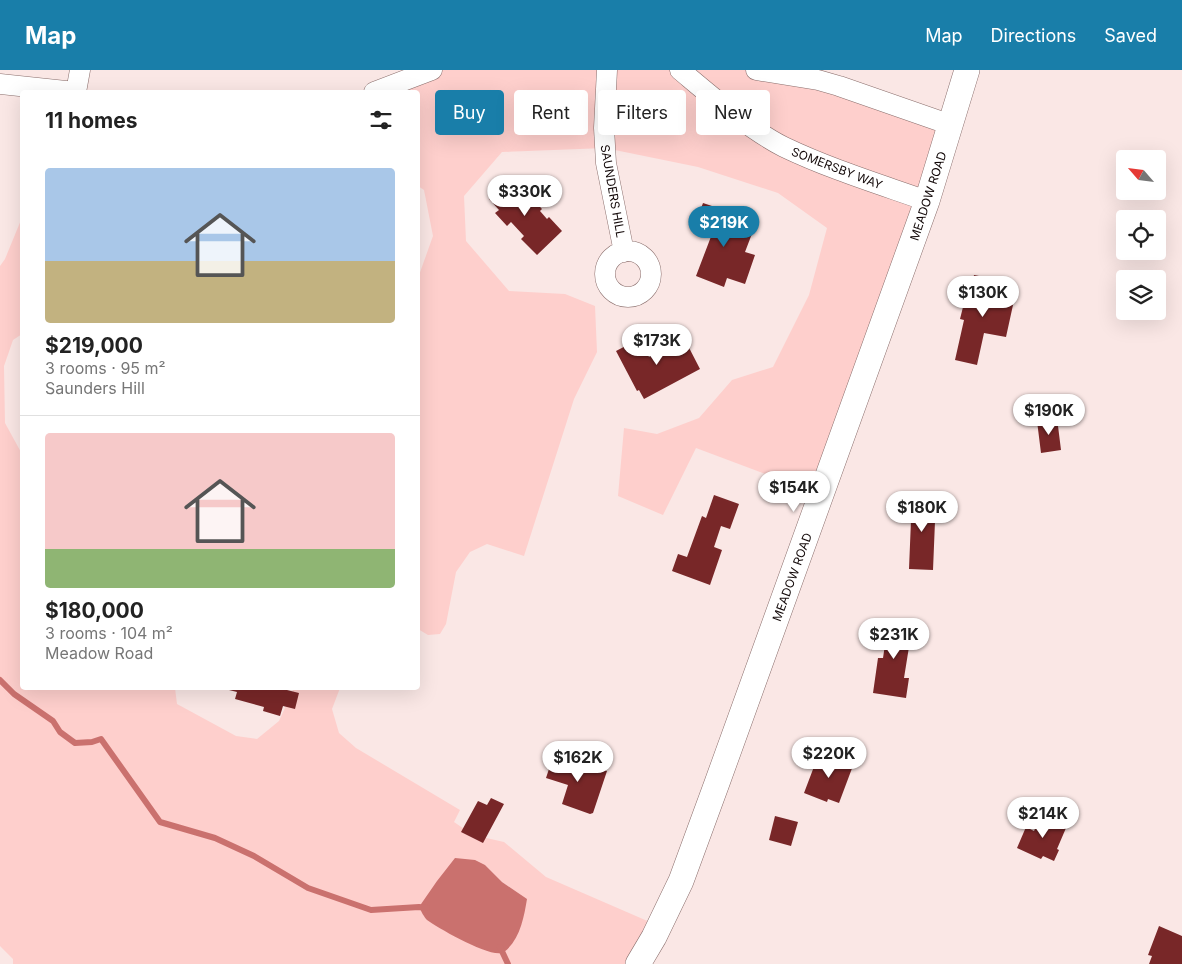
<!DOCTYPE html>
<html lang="en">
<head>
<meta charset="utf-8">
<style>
  :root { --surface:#fff; --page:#f6f6f6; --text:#222; --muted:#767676; --line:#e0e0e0; --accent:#197ea9 }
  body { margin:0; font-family:Inter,sans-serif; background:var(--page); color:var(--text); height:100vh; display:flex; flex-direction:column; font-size:19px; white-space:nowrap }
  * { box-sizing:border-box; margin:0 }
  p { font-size:16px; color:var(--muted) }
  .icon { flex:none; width:28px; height:28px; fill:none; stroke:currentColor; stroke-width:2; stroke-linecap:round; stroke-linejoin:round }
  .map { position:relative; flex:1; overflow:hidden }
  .drawer { position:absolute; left:20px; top:20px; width:400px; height:600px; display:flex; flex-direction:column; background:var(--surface); border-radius:5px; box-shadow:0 5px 20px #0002 }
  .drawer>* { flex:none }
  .hud { position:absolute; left:435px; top:20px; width:475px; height:45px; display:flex; gap:10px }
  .needle { width:32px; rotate:298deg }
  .controls { position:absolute; left:1116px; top:80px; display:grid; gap:10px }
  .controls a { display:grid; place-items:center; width:50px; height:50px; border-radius:5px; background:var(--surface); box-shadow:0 5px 20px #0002; font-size:25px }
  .price { position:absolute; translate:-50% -42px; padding:0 11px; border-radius:18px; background:#fff; color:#222; font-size:16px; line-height:32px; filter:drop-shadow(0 1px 2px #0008) }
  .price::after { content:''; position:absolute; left:50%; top:30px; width:15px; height:11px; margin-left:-8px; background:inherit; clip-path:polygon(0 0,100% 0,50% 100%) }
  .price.on { background:var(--accent); color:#fff }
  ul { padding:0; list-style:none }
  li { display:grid; align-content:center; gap:10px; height:265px; padding:0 25px }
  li+li { border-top:1px solid var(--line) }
  li span { display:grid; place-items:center; height:155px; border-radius:5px; color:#555 }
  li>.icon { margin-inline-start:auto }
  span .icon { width:90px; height:90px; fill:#fffc; stroke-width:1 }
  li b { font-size:21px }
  h2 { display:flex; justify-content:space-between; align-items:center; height:60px; padding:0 25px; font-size:21px }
  .tag { padding:0 18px; border-radius:5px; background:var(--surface); box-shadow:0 5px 20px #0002; font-size:18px; line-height:45px }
  .tag.on { background:var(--accent); color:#fff }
  header { display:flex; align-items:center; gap:30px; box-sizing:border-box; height:70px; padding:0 25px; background:var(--accent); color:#fff }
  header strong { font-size:24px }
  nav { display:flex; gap:28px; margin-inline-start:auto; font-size:18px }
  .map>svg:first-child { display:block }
  .green { fill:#fecfcc; fill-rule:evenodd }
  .water { fill:#ca716e }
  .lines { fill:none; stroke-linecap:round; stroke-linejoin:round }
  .stream { stroke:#ca716e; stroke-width:6 }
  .building { fill:#782728 }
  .minor-casing { stroke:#8a6e6c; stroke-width:21 }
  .tertiary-casing { stroke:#8a6e6c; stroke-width:26 }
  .minor { stroke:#fff; stroke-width:20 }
  .tertiary { stroke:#fff; stroke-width:25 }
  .labels { text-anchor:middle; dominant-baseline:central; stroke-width:5; stroke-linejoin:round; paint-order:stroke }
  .street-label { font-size:12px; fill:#120808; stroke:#fff }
</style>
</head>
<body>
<header>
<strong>Map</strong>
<nav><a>Map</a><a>Directions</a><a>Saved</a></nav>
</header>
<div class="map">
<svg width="1182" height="894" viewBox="0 0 1182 894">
  <rect width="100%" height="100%" fill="#fae7e5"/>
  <!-- green -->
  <path class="green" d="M432 0H756L951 55 821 425 696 378 663 445 618 426 624 358 657 364 699 348 732 310 773 297 809 225 827 158 778 123 698 97 605 78 502 82 464 126 466 171 509 221 565 224 595 236 597 282 574 329 524 486 487 474 470 482 456 502 446 554 440 564 428 565 418 559V208L433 166 424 120 418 116V22H374Z
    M22 108V264L13 270 4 296 5 353 22 384V618H175L177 634 236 666 257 669 279 651 294 618H340L332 639 339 663 356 678 460 740 454 752 473 765 504 772 546 807 659 856 638 894H13V889L0 876V196L5 189 21 150ZM485 795 502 812 521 825 504 882Z"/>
  <!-- water -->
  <path class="water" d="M455 788 475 790 485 795 502 812 527 829C524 847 520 870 504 882 493 890 438 858 427 850 424 847 421 841 419 837L437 811Z"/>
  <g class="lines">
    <!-- stream -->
    <path class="stream" d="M0 610 14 624 53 651 60 662 75 673 92 672 101 669 160 752 215 768 254 786 308 818 371 840 419 837 427 838
      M500 877 508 894"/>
  </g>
  <!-- building -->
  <path class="building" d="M510 109 521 121 523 119 542 139 540 141 547 149 549 147 562 161 537 185 521 169 524 166 511 152 507 156 495 143 499 140 489 129Z
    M703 133 718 138 717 141 738 149 736 155 753 161 745 182 755 185 745 214 727 208 724 217 696 206 712 164 694 158Z
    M974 205 1004 211 1000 232 1013 235 1006 267 984 263 977 295 955 290 964 250 960 249 963 237 967 238Z
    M684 268 700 299 644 329 639 320 637 321 616 281 639 269 649 287Z
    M1057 348 1061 380 1041 383 1037 351Z
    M714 425 739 434 730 459 721 456 714 477 722 480 710 515 672 501 678 484 687 487 702 446 706 448Z
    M912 426 936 427 933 500 909 499Z
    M889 548 913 552 904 608H909L906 628 873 623 878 588H883Z
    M221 618H287V620L299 623 295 639 283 636 280 646 263 641 264 637 235 629 237 622Z
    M827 683 854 693 839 733 828 729 827 732 804 723 815 694 822 697Z
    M554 684 607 701 593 743 590 744 562 734 568 715 546 708Z
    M491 728 504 734 483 773 461 762 478 731 487 735Z
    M775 746 798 752 791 776 769 770Z
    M1041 746 1066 758 1057 779 1059 780 1054 791 1043 786 1041 789 1017 778 1026 757 1034 761Z
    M1159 856 1182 866V894H1149L1152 886 1148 885Z"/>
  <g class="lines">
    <!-- minor casing -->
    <g class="minor-casing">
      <path id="minor" d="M607 0 604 58 606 93 624 182
        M680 0C710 25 750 60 784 77 830 99 879 114 927 131
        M756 0 818 10 839 16 951 55
        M0 14 75 22
        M76 22 80 0
        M374 22 432 0
        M605 204a23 23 0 1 1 46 0a23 23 0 1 1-46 0Z"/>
    </g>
    <!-- tertiary casing -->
    <g class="tertiary-casing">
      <path id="tertiary" d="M638 894 654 867 681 811 717 713 927 131 967 0"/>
    </g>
    <!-- minor -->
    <use href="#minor" class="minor"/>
    <!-- tertiary -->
    <use href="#tertiary" class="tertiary"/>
  </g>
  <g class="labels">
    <!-- street labels -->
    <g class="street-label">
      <text transform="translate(837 98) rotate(21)">SOMERSBY WAY</text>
      <text transform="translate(613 121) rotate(80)">SAUNDERS HILL</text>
      <text transform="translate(928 126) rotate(-72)">MEADOW ROAD</text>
      <text transform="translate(792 507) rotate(-70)">MEADOW ROAD</text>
    </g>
  </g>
</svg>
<div class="controls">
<a><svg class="needle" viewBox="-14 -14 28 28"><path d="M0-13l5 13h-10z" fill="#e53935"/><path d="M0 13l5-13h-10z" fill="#767676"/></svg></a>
<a><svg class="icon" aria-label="locate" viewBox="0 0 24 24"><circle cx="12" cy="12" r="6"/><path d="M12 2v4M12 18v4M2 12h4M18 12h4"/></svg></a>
<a><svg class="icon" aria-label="layers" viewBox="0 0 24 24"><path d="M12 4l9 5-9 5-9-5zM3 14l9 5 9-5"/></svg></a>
</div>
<b class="price" style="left:525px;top:147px">$330K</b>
<b class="price on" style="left:724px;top:178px">$219K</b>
<b class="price" style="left:983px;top:248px">$130K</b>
<b class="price" style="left:657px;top:296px">$173K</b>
<b class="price" style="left:1049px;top:366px">$190K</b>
<b class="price" style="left:794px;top:443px">$154K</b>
<b class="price" style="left:922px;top:463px">$180K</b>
<b class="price" style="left:894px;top:590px">$231K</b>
<b class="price" style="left:829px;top:709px">$220K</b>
<b class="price" style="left:578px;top:713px">$162K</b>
<b class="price" style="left:1043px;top:769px">$214K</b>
<div class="hud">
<a class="tag on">Buy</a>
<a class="tag">Rent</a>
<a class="tag">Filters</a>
<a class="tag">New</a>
</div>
<section class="drawer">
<h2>11 homes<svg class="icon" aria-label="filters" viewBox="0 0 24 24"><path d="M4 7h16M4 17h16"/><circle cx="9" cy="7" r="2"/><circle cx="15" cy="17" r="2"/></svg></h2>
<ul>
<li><span style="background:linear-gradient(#a9c7e8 60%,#c2b280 0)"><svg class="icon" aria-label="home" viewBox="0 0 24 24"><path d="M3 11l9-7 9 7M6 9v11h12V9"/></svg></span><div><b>$219,000</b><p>3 rooms · 95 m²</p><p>Saunders Hill</p></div></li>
<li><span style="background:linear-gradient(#f6c9c9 75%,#8fb573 0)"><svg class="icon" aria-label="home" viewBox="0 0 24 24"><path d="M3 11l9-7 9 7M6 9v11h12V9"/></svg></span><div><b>$180,000</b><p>3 rooms · 104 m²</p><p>Meadow Road</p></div></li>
</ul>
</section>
</div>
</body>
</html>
